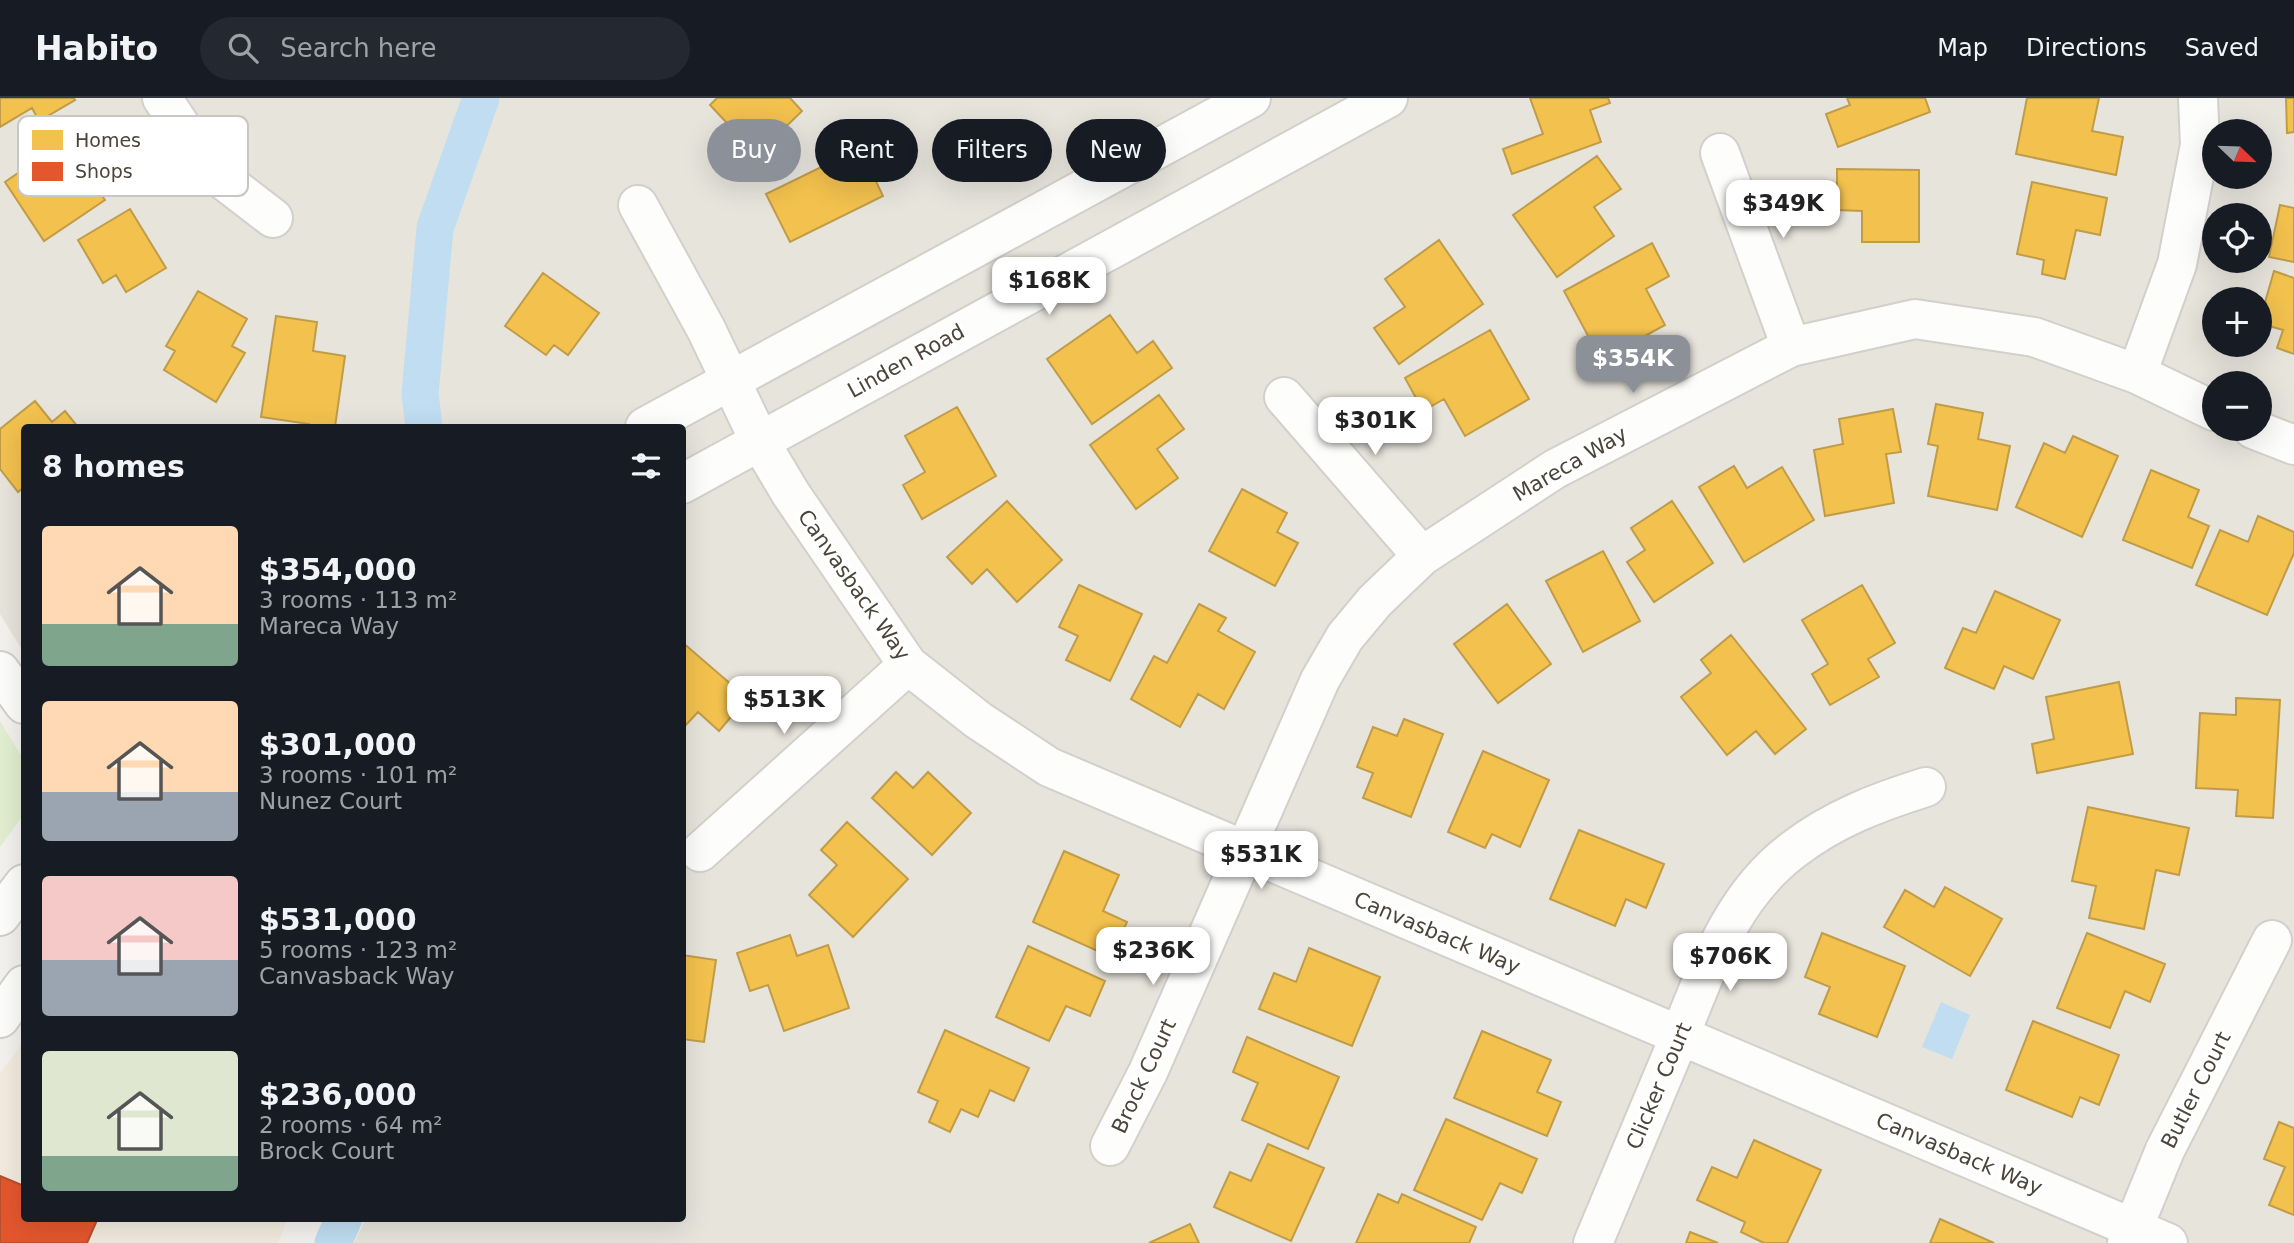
<!DOCTYPE html>
<html lang="en">
<head>
<meta charset="utf-8">
<style>
  :root { --surface:#171b24; --page:#242831; --text:#f1f3f6; --muted:#9ea1a6; --line:#363941; --accent:#8c9099 }
  body { margin:0; font-family:"DejaVu Sans",sans-serif; background:var(--page); color:var(--text); height:100vh; display:flex; flex-direction:column; font-size:26px; white-space:nowrap }
  * { box-sizing:border-box; margin:0 }
  p { font-size:23px; color:var(--muted) }
  .icon { flex:none; width:38px; height:38px; fill:none; stroke:currentColor; stroke-width:2; stroke-linecap:round; stroke-linejoin:round }
  .map { position:relative; flex:1; overflow:hidden }
  .drawer { position:absolute; left:21px; top:326px; width:665px; height:798px; display:flex; flex-direction:column; background:var(--surface); border-radius:7px; box-shadow:0 7px 28px #0002 }
  .drawer>* { flex:none }
  .hud { position:absolute; left:707px; top:21px; width:665px; height:63px; display:flex; gap:14px }
  .needle { width:46px; rotate:113deg }
  .fabs { position:absolute; left:2202px; top:21px; display:grid; gap:14px }
  .fabs a { display:grid; place-items:center; width:70px; height:70px; border-radius:50%; background:var(--surface); box-shadow:0 7px 28px #0002; font-size:35px }
  .price { position:absolute; translate:-50% -60px; padding:0 16px; border-radius:14px; background:#fff; color:#222; font-size:23px; line-height:46px; filter:drop-shadow(0 2px 4px #0008) }
  .price::after { content:''; position:absolute; left:50%; top:42px; width:21px; height:16px; margin-left:-10px; background:inherit; clip-path:polygon(0 0,100% 0,50% 100%) }
  .price.selected { background:var(--accent); color:#fff }
  ul { padding:0; list-style:none }
  li { display:flex; align-items:center; gap:21px; height:175px; padding:0 21px }
  li span { display:grid; place-items:center; flex:none; width:196px; height:140px; border-radius:7px; color:#555 }
  li>.icon { margin-inline-start:auto }
  span .icon { width:84px; height:84px; fill:#fffc; stroke-width:1 }
  li b { font-size:30px }
  h2 { display:flex; justify-content:space-between; align-items:center; height:84px; padding:0 21px; font-size:30px }
  .tag { padding:0 24px; border-radius:32px; background:var(--surface); box-shadow:0 7px 28px #0002; font-size:24px; line-height:63px }
  .tag.selected { background:var(--accent); color:#fff }
  header { display:flex; align-items:center; gap:42px; box-sizing:border-box; height:98px; padding:0 35px; background:var(--surface); border-bottom:2px solid var(--line) }
  header strong { font-size:33px }
  nav { display:flex; gap:38px; margin-inline-start:auto; font-size:24px }
  .search { width:490px; height:63px; background:var(--page); display:flex; align-items:center; gap:18px; box-sizing:border-box; padding:0 24px; border-radius:38px; color:var(--muted); font-size:26px }
  .map>svg:first-child { display:block }
  .residential { fill:#e7e4dc; fill-rule:evenodd }
  .commercial { fill:#f3ebdf }
  .green { fill:#e1eecf }
  .water { fill:#c0ddf1 }
  .homes { fill:#f2c14e; stroke:#c09c48; stroke-width:2 }
  .shops { fill:#e4572e; stroke:#b65131; stroke-width:2 }
  .lines { fill:none; stroke-linecap:round; stroke-linejoin:round }
  .canal { stroke:#c0ddf1; stroke-width:37 }
  .minor-casing { stroke:#d2d0cb; stroke-width:42 }
  .tertiary-casing { stroke:#d2d0cb; stroke-width:42 }
  .minor { stroke:#fdfdfc; stroke-width:38 }
  .tertiary { stroke:#fdfdfc; stroke-width:38 }
  .labels { text-anchor:middle; dominant-baseline:central; stroke-width:7; stroke-linejoin:round; paint-order:stroke }
  .street-label { font-size:21px; fill:#4b4439; stroke:#fff }
  .key { fill:#fff; stroke:#c9c7c4; stroke-width:2 }
  .key-label { font-size:19px; fill:#4b4439 }
</style>
</head>
<body>
<header>
<strong>Habito</strong>
<div class="search"><svg class="icon" aria-label="search" viewBox="0 0 24 24"><circle cx="10" cy="10" r="6"/><path d="M15 15l6 6"/></svg>Search here</div>
<nav><a>Map</a><a>Directions</a><a>Saved</a></nav>
</header>
<div class="map">
<svg width="2294" height="1145" viewBox="0 0 2294 1145">
  <rect width="100%" height="100%" fill="#f4f2ee"/>
  <!-- residential -->
  <path class="residential" d="M0 0H2294V1145H354L366 1120H682V329H24V555L0 516ZM2214 33H2259V79H2214ZM2214 117H2259V163H2214ZM2214 201H2259V247H2214ZM2214 285H2259V331H2214Z"/>
  <!-- commercial -->
  <path class="commercial" d="M24 943V1120H288L278 1145H0V975Z"/>
  <!-- green -->
  <path class="green" d="M0 623 24 662V716L0 749Z"/>
  <!-- water -->
  <path class="water" d="M1941 904 1970 917 1952 961 1922 949Z"/>
  <!-- homes -->
  <path class="homes" d="M0 0H74L75 2 39 23 32 10 0 29Z
    M717 0H790L802 13 757 57 710 7Z
    M1530 0H1608L1610 5 1590 12 1601 44 1512 76 1503 51 1543 36Z
    M1847 0H1925L1930 14 1838 49 1826 16 1850 7Z
    M2027 0H2099L2092 33 2123 39 2116 77 2016 56Z
    M2286 0H2294V34L2287 35Z
    M89 26 113 61 88 78 105 102 44 143 5 84Z
    M860 50 883 98 790 144 766 96Z
    M1597 58 1621 91 1594 109 1614 138 1557 179 1513 117Z
    M1837 71 1919 72V144H1862V113L1837 112Z
    M2032 84 2107 100 2100 137 2076 132 2065 181 2042 176 2044 162 2017 156Z
    M2280 107 2294 110V164L2269 159Z
    M130 111 166 170 126 194 116 177 103 185 78 142Z
    M1439 142 1483 206 1399 266 1374 230 1405 209 1385 181Z
    M1652 145 1669 178 1646 191 1665 227 1601 262 1564 193Z
    M2274 173 2294 180V256L2277 250 2283 232 2259 225Z
    M543 175 599 215 568 257 554 247 546 257 505 228Z
    M198 193 247 221 232 248 245 255 216 304 164 272 175 253 166 248Z
    M1110 217 1137 255 1153 243 1172 270 1092 326 1047 261Z
    M276 218 317 224 313 253 345 258 335 329H308L309 326 261 319Z
    M1490 232 1529 301 1465 338 1444 301 1423 313 1405 280Z
    M1159 297 1184 331 1157 351 1178 380 1136 411 1090 347Z
    M35 303 52 324 65 313 78 329H24V389L18 394 0 371V331Z
    M1936 306 1983 315 1978 341 2010 348 1997 412 1928 398 1938 348 1928 346Z
    M957 309 996 378 922 421 903 387 925 374 905 338Z
    M1893 311 1901 354 1886 356 1894 405 1825 418 1814 352 1843 346 1839 321Z
    M2073 338 2118 358 2082 439 2016 409 2044 345 2065 355Z
    M1734 368 1747 390 1782 369 1814 422 1744 464 1699 389Z
    M2151 372 2199 392 2188 419 2209 428 2192 470 2123 442Z
    M1242 391 1287 415 1277 434 1298 445 1275 488 1209 453Z
    M1007 403 1062 462 1017 504 987 471 972 486 947 459Z
    M1672 403 1713 465 1654 504 1627 464 1645 452 1631 430Z
    M2258 418 2294 434V455L2267 517 2196 487 2220 432 2248 444Z
    M1603 453 1640 523 1583 554 1546 483Z
    M1079 487 1142 516 1110 583 1066 562 1078 538 1059 529Z
    M1862 487 1895 545 1868 561 1879 579 1830 607 1812 576 1828 566 1802 522Z
    M1995 493 2060 522 2033 581 2004 568 1994 591 1945 570 1963 530 1976 535Z
    M1199 506 1226 520 1218 533 1255 554 1224 611 1198 596 1180 629 1131 601 1154 558 1167 565Z
    M1507 506 1551 566 1498 605 1454 546Z
    M1731 537 1806 631 1775 656 1756 633 1727 657 1681 599 1711 575 1701 562Z
    M682 544 747 600 719 633 698 614 686 627 682 624Z
    M2119 584 2133 656 2037 675 2032 646 2054 641 2046 599Z
    M2236 600 2280 602 2273 720 2236 718 2238 692 2196 690 2200 615 2236 617Z
    M1404 621 1443 636 1411 719 1363 700 1373 675 1357 669 1373 629 1397 638Z
    M1483 653 1549 682 1520 749 1492 736 1485 750 1448 734Z
    M896 674 913 690 928 674 971 715 932 757 872 700Z
    M2088 709 2189 730 2179 777 2156 772 2144 831 2089 820 2096 788 2072 783Z
    M847 724 908 781 853 839 809 797 837 767 821 752Z
    M1579 732 1664 766 1646 810 1626 801 1615 828 1550 801Z
    M1064 753 1119 777 1103 813 1127 824 1111 859 1033 824Z
    M1945 789 2002 821 1970 878 1884 829 1905 792 1934 809Z
    M1822 835 1905 868 1877 939 1819 916 1830 889 1805 879Z
    M2087 835 2165 866 2150 904 2125 893 2110 930 2057 910Z
    M790 837 797 858 828 847 849 910 784 933 768 887 750 893 737 855Z
    M1028 848 1105 883 1090 918 1066 908 1049 943 996 919Z
    M1309 850 1380 879 1352 948 1259 911 1274 875 1296 884Z
    M682 857 716 862 704 944 682 941Z
    M2033 923 2119 957 2099 1007 2080 999 2072 1019 2006 992Z
    M945 932 1029 970 1014 1003 990 992 978 1019 961 1011 950 1034 929 1024 938 1003 918 994Z
    M1482 933 1551 962 1537 994 1561 1004 1547 1038 1454 1000Z
    M1247 939 1339 979 1308 1051 1242 1022 1258 985 1233 974Z
    M1446 1021 1537 1061 1522 1095 1500 1085 1482 1122 1414 1092Z
    M2279 1024 2294 1030V1117L2269 1107 2285 1069 2264 1061Z
    M1754 1042 1821 1072 1787 1145H1764L1741 1134 1745 1124 1697 1102 1712 1069 1737 1080Z
    M1268 1046 1324 1070 1291 1143 1214 1109 1230 1074 1251 1083Z
    M1378 1096 1398 1105 1402 1096 1476 1129 1469 1145H1356Z
    M1940 1121 1994 1145H1930Z
    M1190 1126 1199 1145H1149Z
    M1690 1134 1718 1145H1686Z"/>
  <!-- shops -->
  <path class="shops" d="M0 1078 24 1088V1120H98L87 1145H0Z"/>
  <g class="lines">
    <!-- canal -->
    <path class="canal" d="M424 329 420 296 435 130 481 0
      M333 1145 344 1120"/>
    <!-- minor casing -->
    <g class="minor-casing">
      <path id="minor" d="M162 0 209 71 273 120
        M1720 55 1791 249
        M638 107 706 231 760 344 791 396 908 567 978 622 1049 669 2168 1145
        M2137 276 2177 166 2200 47 2198 0
        M1284 299 1422 458
        M2253 331 2294 347
        M0 573 24 606
        M700 754 908 567
        M1110 1048 1148 974 1320 582 1345 539 1375 503 1422 458 1555 371 1791 249 1915 221 2034 239 2137 276 2214 313
        M1593 1145C1619 1083 1645 1021 1671 959 1702 886 1726 802 1793 752 1833 721 1878 704 1926 689
        M2127 1145 2165 1052 2272 842"/>
    </g>
    <!-- tertiary casing -->
    <g class="tertiary-casing">
      <path id="tertiary" d="M645 329 1251 0
        M682 386 1388 0
        M0 818 24 786
        M0 920 24 887"/>
    </g>
    <!-- minor -->
    <use href="#minor" class="minor"/>
    <!-- tertiary -->
    <use href="#tertiary" class="tertiary"/>
  </g>
  <g class="labels">
    <!-- street labels -->
    <g class="street-label">
      <text transform="translate(906 263) rotate(-29)">Linden Road</text>
      <text transform="translate(1570 366) rotate(-30)">Mareca Way</text>
      <text transform="translate(854 487) rotate(55)">Canvasback Way</text>
      <text transform="translate(1437 835) rotate(23)">Canvasback Way</text>
      <text transform="translate(1144 978) rotate(-65)">Brock Court</text>
      <text transform="translate(1659 988) rotate(-67)">Clicker Court</text>
      <text transform="translate(2196 992) rotate(-63)">Butler Court</text>
      <text transform="translate(1959 1056) rotate(23)">Canvasback Way</text>
    </g>
  </g>
  <!-- legend -->
  <rect x="18" y="18" width="230" height="80" rx="10" class="key"/>
  <rect x="32" y="32" width="31" height="20" fill="#f2c14e"/>
  <rect x="32" y="64" width="31" height="19" fill="#e4572e"/>
  <g class="key-label">
    <text x="75" y="49">Homes</text>
    <text x="75" y="80">Shops</text>
  </g>
</svg>
<div class="fabs">
<a><svg class="needle" viewBox="-14 -14 28 28"><path d="M0-13l5 13h-10z" fill="#e53935"/><path d="M0 13l5-13h-10z" fill="#9ea1a6"/></svg></a>
<a><svg class="icon" aria-label="locate" viewBox="0 0 24 24"><circle cx="12" cy="12" r="6"/><path d="M12 2v4M12 18v4M2 12h4M18 12h4"/></svg></a>
<a>+</a>
<a>−</a>
</div>
<b class="price" style="left:1783px;top:142px">$349K</b>
<b class="price" style="left:1049px;top:219px">$168K</b>
<b class="price selected" style="left:1633px;top:297px">$354K</b>
<b class="price" style="left:1375px;top:359px">$301K</b>
<b class="price" style="left:784px;top:638px">$513K</b>
<b class="price" style="left:1261px;top:793px">$531K</b>
<b class="price" style="left:1153px;top:889px">$236K</b>
<b class="price" style="left:1730px;top:895px">$706K</b>
<div class="hud">
<a class="tag selected">Buy</a>
<a class="tag">Rent</a>
<a class="tag">Filters</a>
<a class="tag">New</a>
</div>
<section class="drawer">
<h2>8 homes<svg class="icon" aria-label="filters" viewBox="0 0 24 24"><path d="M4 7h16M4 17h16"/><circle cx="9" cy="7" r="2"/><circle cx="15" cy="17" r="2"/></svg></h2>
<ul>
<li><span style="background:linear-gradient(#ffd9b3 70%,#7fa58c 0)"><svg class="icon" aria-label="home" viewBox="0 0 24 24"><path d="M3 11l9-7 9 7M6 9v11h12V9"/></svg></span><div><b>$354,000</b><p>3 rooms · 113 m²</p><p>Mareca Way</p></div></li>
<li><span style="background:linear-gradient(#ffd9b3 65%,#9aa5b1 0)"><svg class="icon" aria-label="home" viewBox="0 0 24 24"><path d="M3 11l9-7 9 7M6 9v11h12V9"/></svg></span><div><b>$301,000</b><p>3 rooms · 101 m²</p><p>Nunez Court</p></div></li>
<li><span style="background:linear-gradient(#f6c9c9 60%,#9aa5b1 0)"><svg class="icon" aria-label="home" viewBox="0 0 24 24"><path d="M3 11l9-7 9 7M6 9v11h12V9"/></svg></span><div><b>$531,000</b><p>5 rooms · 123 m²</p><p>Canvasback Way</p></div></li>
<li><span style="background:linear-gradient(#dfe7d0 75%,#7fa58c 0)"><svg class="icon" aria-label="home" viewBox="0 0 24 24"><path d="M3 11l9-7 9 7M6 9v11h12V9"/></svg></span><div><b>$236,000</b><p>2 rooms · 64 m²</p><p>Brock Court</p></div></li>
</ul>
</section>
</div>
</body>
</html>
